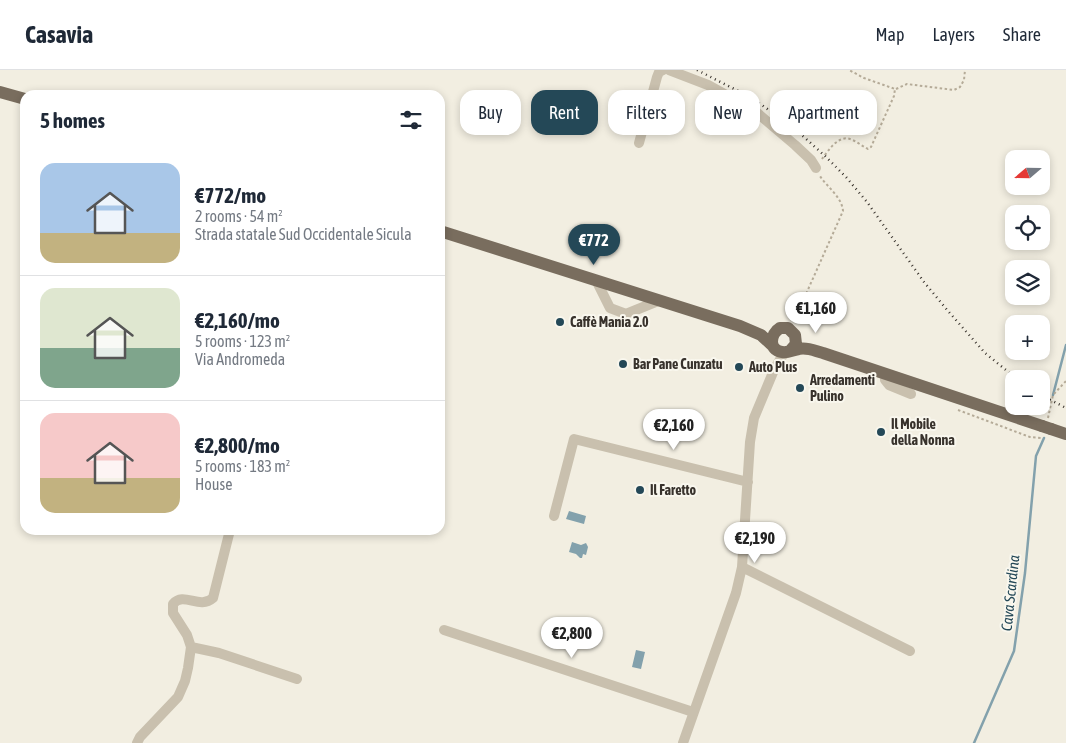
<!DOCTYPE html>
<html lang="en">
<head>
<meta charset="utf-8">
<style>
  :root { --surface:#fff; --page:#f2f2f3; --text:#1f2937; --muted:#747a83; --line:#e0e1e3; --accent:#244857 }
  body { margin:0; font-family:"Asap Condensed",sans-serif; background:var(--page); color:var(--text); height:100vh; display:flex; flex-direction:column; font-size:19px; white-space:nowrap }
  * { box-sizing:border-box; margin:0 }
  p { font-size:16px; color:var(--muted) }
  .icon { flex:none; width:28px; height:28px; fill:none; stroke:currentColor; stroke-width:2; stroke-linecap:round; stroke-linejoin:round }
  .map { position:relative; flex:1; overflow:hidden }
  .side { position:absolute; left:20px; top:20px; width:425px; height:445px; display:flex; flex-direction:column; background:var(--surface); border-radius:15px; box-shadow:0 2px 8px #0003 }
  .side>* { flex:none }
  .guide { position:absolute; left:460px; top:20px; width:475px; height:45px; display:flex; gap:10px }
  .needle { width:32px; rotate:250deg }
  .tools { position:absolute; left:1005px; top:80px; display:grid; gap:10px }
  .tools a { display:grid; place-items:center; width:45px; height:45px; border-radius:10px; background:var(--surface); box-shadow:0 2px 8px #0003; font-size:25px }
  .price { position:absolute; translate:-50% -42px; padding:0 11px; border-radius:18px; background:#fff; color:#222; font-size:16px; line-height:32px; filter:drop-shadow(0 1px 2px #0008) }
  .price::after { content:''; position:absolute; left:50%; top:30px; width:15px; height:11px; margin-left:-8px; background:inherit; clip-path:polygon(0 0,100% 0,50% 100%) }
  .price.on { background:var(--accent); color:#fff }
  ul { padding:0; list-style:none }
  li { display:flex; align-items:center; gap:15px; height:125px; padding:0 20px }
  li+li { border-top:1px solid var(--line) }
  li span { display:grid; place-items:center; flex:none; width:140px; height:100px; border-radius:15px; color:#555 }
  li>.icon { margin-inline-start:auto }
  span .icon { width:60px; height:60px; fill:#fffc; stroke-width:1 }
  li b { font-size:21px }
  h2 { display:flex; justify-content:space-between; align-items:center; height:60px; padding:0 20px; font-size:21px }
  .tag { padding:0 18px; border-radius:15px; background:var(--surface); box-shadow:0 2px 8px #0003; font-size:18px; line-height:45px }
  .tag.on { background:var(--accent); color:#fff }
  header { display:flex; align-items:center; gap:30px; box-sizing:border-box; height:70px; padding:0 25px; background:var(--surface); border-bottom:1px solid var(--line) }
  header strong { font-size:24px }
  nav { display:flex; gap:28px; margin-inline-start:auto; font-size:18px }
  .map>svg:first-child { display:block }
  .water { fill:#83a1ac }
  .lines { fill:none; stroke-linecap:round; stroke-linejoin:round }
  .stream { stroke:#83a1ac; stroke-width:2.5 }
  .path { stroke:#b5ab98; stroke-width:2; stroke-dasharray:2.5 2.5; stroke-linecap:butt }
  .minor { stroke:#c9c0ae; stroke-width:10 }
  .major { stroke:#796d5e; stroke-width:12 }
  .rail { stroke:#38322c; stroke-width:2.5; stroke-dasharray:1 4; stroke-linecap:butt }
  .major-bridge { stroke:#796d5e; stroke-width:12 }
  .poi-dot { fill:#244857; stroke:#f9f7ee; stroke-width:2 }
  .labels { text-anchor:middle; dominant-baseline:central; stroke-width:4; stroke-linejoin:round; paint-order:stroke }
  .poi-label { font-size:14px; font-weight:bold; fill:#38322c; stroke:#f9f7ee; text-anchor:start }
  .water-label { font-size:15px; font-style:italic; fill:#244857; stroke:#f9f7ee }
</style>
</head>
<body>
<header>
<strong>Casavia</strong>
<nav><a>Map</a><a>Layers</a><a>Share</a></nav>
</header>
<div class="map">
<svg width="1066" height="673" viewBox="0 0 1066 673">
  <rect width="100%" height="100%" fill="#f2eee1"/>
  <!-- water -->
  <path class="water" d="M569 441 586 446 584 454 566 449Z
    M572 472 581 475 586 473 588 477 586 485 583 484 582 488H580L576 484 569 482Z
    M636 580 645 582 641 599 632 597Z"/>
  <g class="lines">
    <!-- stream -->
    <path class="stream" d="M1053 325 1066 275
      M974 673 1014 581 1025 503 1036 386 1044 368"/>
    <!-- path -->
    <path class="path" d="M896 19 907 14 954 20 960 17 964 10 965 0
      M822 89C828 81 838 65 850 69 856 71 862 76 868 79L871 77 894 26 895 19 864 8 849 0
      M794 251 843 141C842 127 827 117 820 106
      M958 340 1030 367 1041 368
      M1048 348 1053 325 1066 311"/>
    <!-- minor -->
    <path class="minor" d="M669 0 708 15 755 41 795 75 811 90 816 98
      M639 73 657 7 659 2 663 0
      M597 212 610 238 626 244 658 231
      M886 305 885 310 889 315 911 324
      M554 446 574 369 748 412
      M742 497 910 581
      M444 560 693 642
      M191 577 219 583 297 609
      M137 673 140 667 178 627 185 611 188 598 191 577 187 565 173 543V534C184 521 199 540 213 528L230 460
      M683 673 736 523 742 497 750 372 754 348 774 300 782 286 787 282"/>
    <!-- major -->
    <path class="major" d="M0 22 25 29
      M440 161 740 256 761 265 773 276
      M790 281 796 274 795 265 788 258H780C770 264 768 280 782 282 788 283 793 280 799 279 807 277 815 281 823 283L1042 356
      M1051 359 1066 364"/>
    <!-- rail -->
    <path class="rail" d="M697 0 752 28 794 58 825 86 846 107 867 132 924 212 948 241 985 283 1017 309
      M1041 325 1066 338"/>
    <!-- major-bridge -->
    <path class="major-bridge" d="M1042 356 1051 359"/>
  </g>
  <!-- markers -->
  <g class="poi-dot">
    <circle cx="560" cy="252" r="5"/>
    <circle cx="623" cy="294" r="5"/>
    <circle cx="739" cy="297" r="5"/>
    <circle cx="800" cy="318" r="5"/>
    <circle cx="881" cy="362" r="5"/>
    <circle cx="640" cy="420" r="5"/>
  </g>
  <g class="labels">
    <!-- poi labels -->
    <g class="poi-label">
      <text x="570" y="252">Caffè Mania 2.0</text>
      <text x="633" y="294">Bar Pane Cunzatu</text>
      <text x="749" y="297">Auto Plus</text>
      <text x="810" y="310">Arredamenti<tspan x="810" dy="16">Pulino</tspan></text>
      <text x="891" y="354">Il Mobile<tspan x="891" dy="16">della Nonna</tspan></text>
      <text x="650" y="420">Il Faretto</text>
    </g>
    <!-- water labels -->
    <g class="water-label">
      <text transform="translate(1010 523) rotate(-84)">Cava Scardina</text>
    </g>
  </g>
</svg>
<div class="tools">
<a><svg class="needle" viewBox="-14 -14 28 28"><path d="M0-13l5 13h-10z" fill="#e53935"/><path d="M0 13l5-13h-10z" fill="#747a83"/></svg></a>
<a><svg class="icon" aria-label="locate" viewBox="0 0 24 24"><circle cx="12" cy="12" r="6"/><path d="M12 2v4M12 18v4M2 12h4M18 12h4"/></svg></a>
<a><svg class="icon" aria-label="layers" viewBox="0 0 24 24"><path d="M12 4l9 5-9 5-9-5zM3 14l9 5 9-5"/></svg></a>
<a>+</a>
<a>−</a>
</div>
<b class="price on" style="left:594px;top:196px">€772</b>
<b class="price" style="left:816px;top:264px">€1,160</b>
<b class="price" style="left:674px;top:381px">€2,160</b>
<b class="price" style="left:755px;top:494px">€2,190</b>
<b class="price" style="left:572px;top:589px">€2,800</b>
<div class="guide">
<a class="tag">Buy</a>
<a class="tag on">Rent</a>
<a class="tag">Filters</a>
<a class="tag">New</a>
<a class="tag">Apartment</a>
</div>
<section class="side">
<h2>5 homes<svg class="icon" aria-label="filters" viewBox="0 0 24 24"><path d="M4 7h16M4 17h16"/><circle cx="9" cy="7" r="2"/><circle cx="15" cy="17" r="2"/></svg></h2>
<ul>
<li><span style="background:linear-gradient(#a9c7e8 70%,#c2b280 0)"><svg class="icon" aria-label="home" viewBox="0 0 24 24"><path d="M3 11l9-7 9 7M6 9v11h12V9"/></svg></span><div><b>€772/mo</b><p>2 rooms · 54 m²</p><p>Strada statale Sud Occidentale Sicula</p></div></li>
<li><span style="background:linear-gradient(#dfe7d0 60%,#7fa58c 0)"><svg class="icon" aria-label="home" viewBox="0 0 24 24"><path d="M3 11l9-7 9 7M6 9v11h12V9"/></svg></span><div><b>€2,160/mo</b><p>5 rooms · 123 m²</p><p>Via Andromeda</p></div></li>
<li><span style="background:linear-gradient(#f6c9c9 65%,#c2b280 0)"><svg class="icon" aria-label="home" viewBox="0 0 24 24"><path d="M3 11l9-7 9 7M6 9v11h12V9"/></svg></span><div><b>€2,800/mo</b><p>5 rooms · 183 m²</p><p>House</p></div></li>
</ul>
</section>
</div>
</body>
</html>
